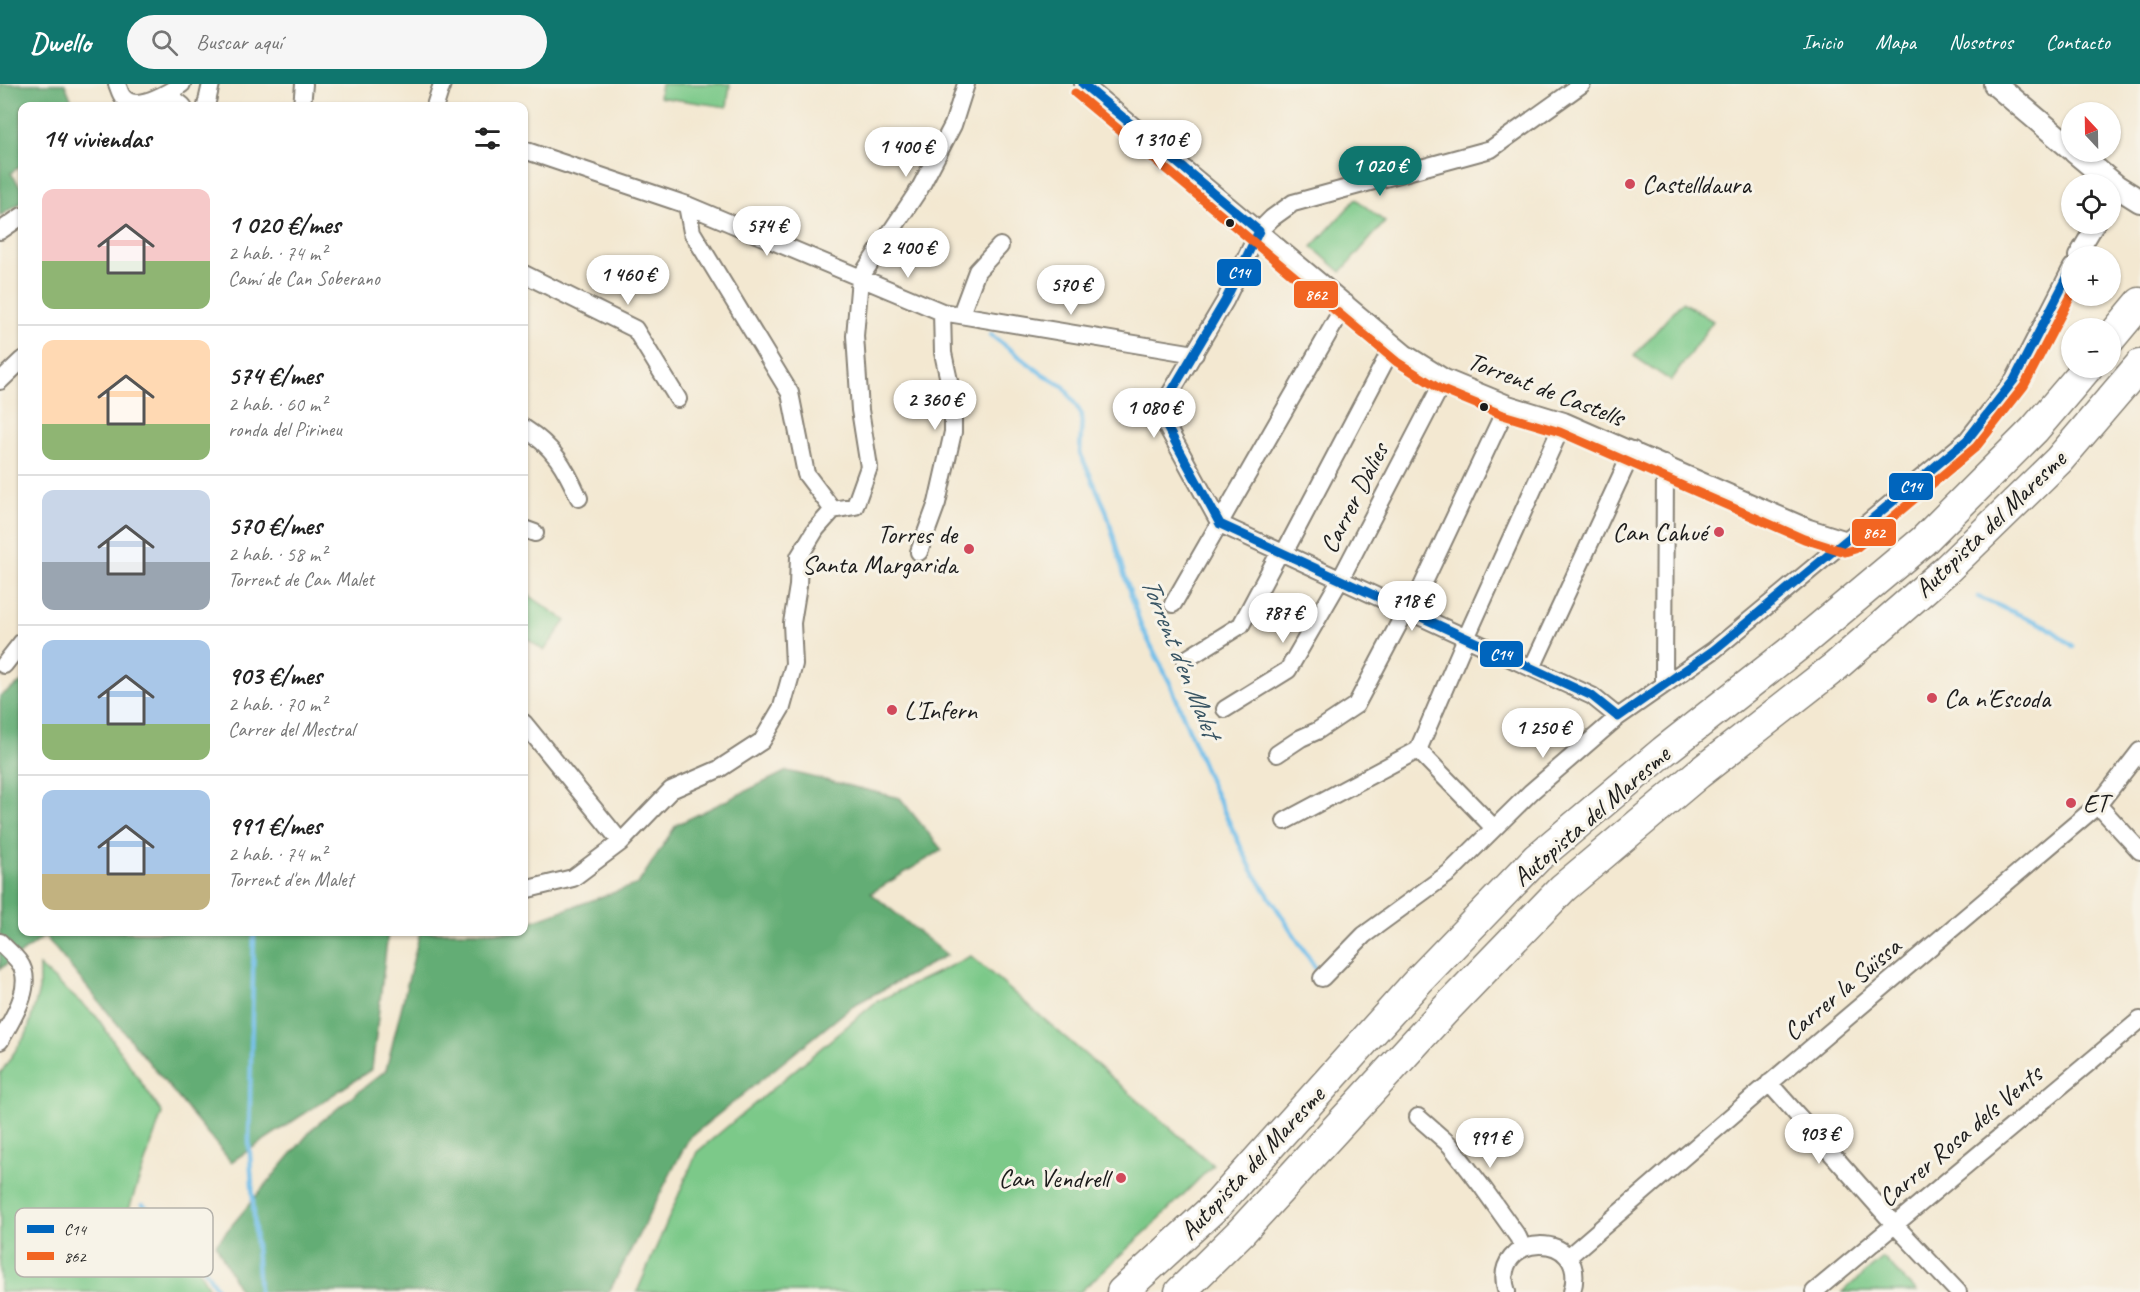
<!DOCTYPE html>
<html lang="es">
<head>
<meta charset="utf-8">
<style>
  :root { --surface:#fff; --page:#f6f6f6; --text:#222; --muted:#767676; --line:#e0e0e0; --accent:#0f766e }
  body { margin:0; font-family:Caveat,sans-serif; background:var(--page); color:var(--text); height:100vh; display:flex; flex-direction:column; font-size:22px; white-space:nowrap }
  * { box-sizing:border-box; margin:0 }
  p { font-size:20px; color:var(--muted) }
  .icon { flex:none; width:33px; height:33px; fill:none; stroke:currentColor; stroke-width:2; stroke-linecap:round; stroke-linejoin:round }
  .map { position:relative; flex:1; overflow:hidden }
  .side { position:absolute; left:18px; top:18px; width:510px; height:834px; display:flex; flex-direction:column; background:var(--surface); border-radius:12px; box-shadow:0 2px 4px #0004 }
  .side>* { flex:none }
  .needle { width:39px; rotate:338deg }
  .controls { position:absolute; left:2061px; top:18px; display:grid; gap:12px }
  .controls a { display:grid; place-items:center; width:60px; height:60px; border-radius:50%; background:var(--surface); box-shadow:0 2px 4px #0004; font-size:30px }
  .price { position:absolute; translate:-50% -51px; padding:0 14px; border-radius:21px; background:#fff; color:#222; font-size:20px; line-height:39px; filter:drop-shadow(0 2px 3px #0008) }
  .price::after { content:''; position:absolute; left:50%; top:36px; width:18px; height:14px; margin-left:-9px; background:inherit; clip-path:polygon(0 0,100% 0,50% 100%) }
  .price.current { background:var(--accent); color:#fff }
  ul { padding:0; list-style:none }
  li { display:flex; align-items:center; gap:18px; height:150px; padding:0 24px }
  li+li { border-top:2px solid var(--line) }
  li span { display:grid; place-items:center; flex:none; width:168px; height:120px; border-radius:12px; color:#555 }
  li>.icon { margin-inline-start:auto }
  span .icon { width:72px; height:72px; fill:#fffc; stroke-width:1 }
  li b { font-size:26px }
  h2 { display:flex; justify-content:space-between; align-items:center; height:72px; padding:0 24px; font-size:26px }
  header { display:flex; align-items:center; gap:36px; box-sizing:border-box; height:84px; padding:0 30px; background:var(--accent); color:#fff }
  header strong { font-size:28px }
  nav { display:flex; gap:33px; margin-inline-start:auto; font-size:21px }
  .search { width:420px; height:54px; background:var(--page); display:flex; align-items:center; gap:15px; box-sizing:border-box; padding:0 21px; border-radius:33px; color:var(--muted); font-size:22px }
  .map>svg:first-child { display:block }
  .green { fill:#7bc989; stroke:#4c7252; stroke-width:1.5 }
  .forest { fill:#64ad75; stroke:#406448; stroke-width:1.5 }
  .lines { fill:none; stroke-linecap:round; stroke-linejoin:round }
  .stream { stroke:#70beea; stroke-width:4.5 }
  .street-casing { stroke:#888276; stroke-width:20 }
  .secondary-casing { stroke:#888276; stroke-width:26 }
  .highway-casing { stroke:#888276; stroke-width:33 }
  .street { stroke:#fff; stroke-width:16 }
  .secondary { stroke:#fff; stroke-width:22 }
  .highway { stroke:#fff; stroke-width:30 }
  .bus-1-casing { stroke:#f7f3e8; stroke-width:14 }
  .bus-2-casing { stroke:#f7f3e8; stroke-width:14 }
  .bus-1 { stroke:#0065bd; stroke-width:9 }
  .bus-2 { stroke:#f26522; stroke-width:9 }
  .poi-dot { fill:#d1495b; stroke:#f7f3e8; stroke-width:2 }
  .bus-dot { fill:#1c1c1c; stroke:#f7f3e8; stroke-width:2 }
  .labels { text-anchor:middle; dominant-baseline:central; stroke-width:6; stroke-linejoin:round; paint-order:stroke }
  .poi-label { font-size:26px; fill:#1c1c1c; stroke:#f7f3e8; text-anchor:start }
  .street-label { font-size:26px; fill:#1c1c1c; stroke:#f7f3e8 }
  .water-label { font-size:27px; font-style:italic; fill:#395564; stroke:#f7f3e8 }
  .key { fill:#f7f3e8; stroke:#b5b2ab; stroke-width:1.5 }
  .key-label { font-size:16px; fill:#1c1c1c }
  .line-badge { stroke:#f7f3e8; stroke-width:2 }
  .badge-label { font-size:16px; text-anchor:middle; font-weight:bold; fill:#fff }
</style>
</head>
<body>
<header>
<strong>Dwello</strong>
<div class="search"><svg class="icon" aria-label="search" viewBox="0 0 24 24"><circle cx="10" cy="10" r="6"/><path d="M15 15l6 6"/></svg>Buscar aquí</div>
<nav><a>Inicio</a><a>Mapa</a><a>Nosotros</a><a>Contacto</a></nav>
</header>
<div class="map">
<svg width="2140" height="1208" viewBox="0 0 2140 1208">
  <rect width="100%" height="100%" fill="#f7f3e8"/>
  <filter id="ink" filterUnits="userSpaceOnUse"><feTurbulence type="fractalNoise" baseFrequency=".0167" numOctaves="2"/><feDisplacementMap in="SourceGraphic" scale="12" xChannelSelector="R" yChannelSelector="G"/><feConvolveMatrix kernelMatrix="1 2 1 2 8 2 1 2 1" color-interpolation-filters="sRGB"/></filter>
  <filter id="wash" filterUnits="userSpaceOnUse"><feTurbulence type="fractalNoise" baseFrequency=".008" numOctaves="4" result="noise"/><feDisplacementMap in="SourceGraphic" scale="24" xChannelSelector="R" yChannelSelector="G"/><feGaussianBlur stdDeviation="1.35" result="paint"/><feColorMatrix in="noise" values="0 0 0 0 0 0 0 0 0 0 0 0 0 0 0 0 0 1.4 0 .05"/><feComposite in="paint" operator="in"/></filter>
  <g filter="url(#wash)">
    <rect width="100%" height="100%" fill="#f3e8d1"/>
    <!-- green -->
    <path class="green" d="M661 0H730L727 23 659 13Z
      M1356 115 1385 138 1341 188 1312 163Z
      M1682 218 1713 237 1671 297 1634 272Z
      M524 508 566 537 544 567 524 552Z
      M971 872 1213 1081 1153 1141 1080 1208H637L697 1068 876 918Z
      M39 882 97 933 162 1029 128 1128 149 1130 190 1171 211 1208H0V990L27 949 39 906Z
      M1883 1174 1917 1208H1842Z"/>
    <!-- forest -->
    <path class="forest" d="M0 0H65L74 22H22V81L11 89 22 105V118L0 132Z
      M22 598V848H388L372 985 231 1078 45 852 0 885V612Z
      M787 687 900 714 942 766 871 809 947 871 854 921 689 1054 609 1208H240L216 1160 314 1043 386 986 420 848H524V840L638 800 676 741Z"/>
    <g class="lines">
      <!-- stream -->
      <path class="stream" d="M991 251 1041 289 1064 303 1082 331 1080 369 1106 426 1123 487 1141 542 1170 599 1210 698 1252 786 1320 891
        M1978 513 2046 542 2073 562
        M254 848 249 1056 259 1208
        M143 1121 174 1146 193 1167 219 1208"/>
    </g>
  </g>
  <g filter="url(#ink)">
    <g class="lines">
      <!-- street casing -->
      <g class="street-casing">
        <path id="street" d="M117 0C119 4 120 10 123 13 136 29 169 8 182 0
          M1083 0 1405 269 1445 294 1508 320 1564 337 1809 444 1847 456
          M167 9 183 22
          M206 22 211 0
          M302 22 304 0
          M435 22 442 0
          M524 66 687 121 942 228 1195 270
          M687 121 692 148 790 309 806 390 833 426 855 422 869 383 860 326 855 252 860 194 920 104 953 41 966 0
          M0 147 22 132
          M2077 172 2096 140
          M524 190 635 245 678 315
          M961 230 977 187 1000 162
          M0 297 22 276
          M524 344C554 363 565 383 579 414
          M1220 440 1162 334 1167 315 1225 217 1259 147 1272 134 1293 119 1491 65 1582 0
          M1220 440 1592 612 1618 633
          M524 445 535 449
          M919 468 937 419 953 348V315L943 269 942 228
          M1173 520 1346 219
          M1185 576 1241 541 1277 473 1284 469 1394 260
          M4 581 22 558
          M1532 584 1633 366
          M1664 601 1665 380
          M1225 625 1288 586 1340 496 1445 294
          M524 639 621 758
          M1418 666 1494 744
          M1277 670 1301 654 1317 647 1356 621 1403 532 1410 528 1508 320
          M2098 721 2140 767
          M1285 737 1418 666 1466 554 1564 337
          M524 806 573 794 621 758 671 706 719 685 762 657 782 623 794 580 792 539 798 502 799 473 816 445 833 426
          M0 858C6 865 14 871 19 878 36 901 11 937 0 957
          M1322 894 1364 851 1449 789 1531 708 1618 633 1714 566 1967 356 2014 296 2072 183
          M1769 999 1894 1140 1958 1208
          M1418 1033 1450 1061 1483 1104 1518 1153 1523 1164
          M1568 1173 1758 1009 2098 721 2140 667
          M1507 1208C1487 1148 1591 1143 1572 1208
          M1814 1208 2140 936"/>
      </g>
      <!-- secondary casing -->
      <g class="secondary-casing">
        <path id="secondary" d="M1995 0 2072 65
          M2075 68 2116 102 2140 117"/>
      </g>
      <!-- highway casing -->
      <g class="highway-casing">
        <path id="highway" d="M2110 255 2140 219
          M1122 1208 1218 1120 1420 895 1537 774 1664 667 1800 560 1923 457 2034 346 2087 284
          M1180 1208 1241 1148 1447 924 1563 804 1698 690 1836 582 1946 486 2059 376 2140 281"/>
      </g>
      <!-- street -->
      <use href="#street" class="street"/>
      <!-- secondary -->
      <use href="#secondary" class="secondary"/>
      <!-- highway -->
      <use href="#highway" class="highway"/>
      <!-- bus-1 casing -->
      <g class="bus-1-casing">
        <path id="bus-1" d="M1083 0 1259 147 1225 217 1167 315 1162 334 1220 440 1592 612 1618 633 1714 566 1967 356 2014 296 2072 184"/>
      </g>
      <!-- bus-2 casing -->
      <g class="bus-2-casing">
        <path id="bus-2" d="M1075 9 1397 278 1440 305 1503 331 1560 348 1804 455 1845 468 1855 465 1976 363 2024 302 2072 210"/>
      </g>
      <!-- bus-1 -->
      <use href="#bus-1" class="bus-1"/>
      <!-- bus-2 -->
      <use href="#bus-2" class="bus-2"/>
    </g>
  </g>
  <!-- markers -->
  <g class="poi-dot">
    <circle cx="1630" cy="100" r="6"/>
    <circle cx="1719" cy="448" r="6"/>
    <circle cx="969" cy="465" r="6"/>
    <circle cx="1932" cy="614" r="6"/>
    <circle cx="892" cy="626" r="6"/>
    <circle cx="2071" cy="719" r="6"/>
    <circle cx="1121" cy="1094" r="6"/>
  </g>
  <g class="bus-dot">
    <circle cx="1230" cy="139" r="5"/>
    <circle cx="1484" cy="323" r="5"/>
  </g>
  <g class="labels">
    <!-- poi labels -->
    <g class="poi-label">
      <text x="1642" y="100">Castelldaura</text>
      <text x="1707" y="448" text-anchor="end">Can Cahué</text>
      <text x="957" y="450" text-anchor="end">Torres de<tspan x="957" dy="30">Santa Margarida</tspan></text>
      <text x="1944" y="614">Ca n'Escoda</text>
      <text x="904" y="626">L'Infern</text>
      <text x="2083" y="719">ET</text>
      <text x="1109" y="1094" text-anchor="end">Can Vendrell</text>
    </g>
    <!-- street labels -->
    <g class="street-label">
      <text transform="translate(1546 305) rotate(21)">Torrent de Castells</text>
      <text transform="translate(1354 414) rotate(-63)">Carrer Dàlies</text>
      <text transform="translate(1990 440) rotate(-44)">Autopista del Maresme</text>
      <text transform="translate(1591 732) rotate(-41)">Autopista del Maresme</text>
      <text transform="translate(1842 905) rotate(-40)">Carrer la Suïssa</text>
      <text transform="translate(1960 1052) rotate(-40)">Carrer Rosa dels Vents</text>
      <text transform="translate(1252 1079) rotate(-47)">Autopista del Maresme</text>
    </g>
    <!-- water labels -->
    <g class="water-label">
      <text transform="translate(1181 573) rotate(68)">Torrent d'en Malet</text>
    </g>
  </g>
  <!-- legend -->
  <rect x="15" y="1124" width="198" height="69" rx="9" class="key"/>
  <rect x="27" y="1141" width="27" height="8" fill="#0065bd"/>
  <rect x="27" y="1168" width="27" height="8" fill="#f26522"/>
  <g class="key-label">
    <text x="64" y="1151">C14</text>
    <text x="64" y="1178">862</text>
  </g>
  <g class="line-badge">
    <rect x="1216" y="174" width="46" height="29" rx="6" fill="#0065bd"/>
    <rect x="1293" y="196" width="46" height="29" rx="6" fill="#f26522"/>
    <rect x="1888" y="388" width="46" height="29" rx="6" fill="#0065bd"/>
    <rect x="1851" y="434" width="46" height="29" rx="6" fill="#f26522"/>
    <rect x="1479" y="556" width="45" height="28" rx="6" fill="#0065bd"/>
  </g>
  <g class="badge-label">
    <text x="1239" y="194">C14</text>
    <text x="1316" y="216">862</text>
    <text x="1911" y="408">C14</text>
    <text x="1874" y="454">862</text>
    <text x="1501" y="576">C14</text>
  </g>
</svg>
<div class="controls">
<a><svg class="needle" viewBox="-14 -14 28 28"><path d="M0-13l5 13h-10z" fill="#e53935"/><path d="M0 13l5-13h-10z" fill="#767676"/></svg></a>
<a><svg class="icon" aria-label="locate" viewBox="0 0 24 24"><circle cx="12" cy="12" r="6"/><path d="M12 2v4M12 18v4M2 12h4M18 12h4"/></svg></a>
<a>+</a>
<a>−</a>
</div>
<b class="price" style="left:1160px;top:87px">1 310 €</b>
<b class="price" style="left:906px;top:94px">1 400 €</b>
<b class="price current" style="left:1380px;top:113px">1 020 €</b>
<b class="price" style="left:767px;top:173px">574 €</b>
<b class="price" style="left:908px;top:195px">2 400 €</b>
<b class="price" style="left:628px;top:222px">1 460 €</b>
<b class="price" style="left:1071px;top:232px">570 €</b>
<b class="price" style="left:935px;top:347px">2 360 €</b>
<b class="price" style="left:1154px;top:355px">1 080 €</b>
<b class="price" style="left:1412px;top:548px">718 €</b>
<b class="price" style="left:1283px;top:560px">787 €</b>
<b class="price" style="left:1543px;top:675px">1 250 €</b>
<b class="price" style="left:1819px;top:1081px">903 €</b>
<b class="price" style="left:1490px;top:1085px">991 €</b>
<section class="side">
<h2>14 viviendas<svg class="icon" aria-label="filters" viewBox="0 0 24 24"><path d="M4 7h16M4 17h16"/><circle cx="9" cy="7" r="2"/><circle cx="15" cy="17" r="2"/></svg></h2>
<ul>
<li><span style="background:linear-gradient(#f6c9c9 60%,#8fb573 0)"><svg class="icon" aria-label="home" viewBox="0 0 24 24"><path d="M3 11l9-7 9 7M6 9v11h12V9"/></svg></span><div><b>1 020 €/mes</b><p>2 hab. · 74 m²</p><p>Camí de Can Soberano</p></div></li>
<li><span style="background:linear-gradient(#ffd9b3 70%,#8fb573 0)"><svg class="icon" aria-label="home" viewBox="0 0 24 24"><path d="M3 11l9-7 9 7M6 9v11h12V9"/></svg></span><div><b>574 €/mes</b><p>2 hab. · 60 m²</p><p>ronda del Pirineu</p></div></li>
<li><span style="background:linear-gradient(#c9d6e8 60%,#9aa5b1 0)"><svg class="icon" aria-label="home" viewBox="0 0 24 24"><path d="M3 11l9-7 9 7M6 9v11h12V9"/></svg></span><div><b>570 €/mes</b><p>2 hab. · 58 m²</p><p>Torrent de Can Malet</p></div></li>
<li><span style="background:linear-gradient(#a9c7e8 70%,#8fb573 0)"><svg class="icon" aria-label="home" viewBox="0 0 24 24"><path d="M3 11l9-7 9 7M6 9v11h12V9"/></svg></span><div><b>903 €/mes</b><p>2 hab. · 70 m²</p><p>Carrer del Mestral</p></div></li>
<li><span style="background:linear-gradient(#a9c7e8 70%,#c2b280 0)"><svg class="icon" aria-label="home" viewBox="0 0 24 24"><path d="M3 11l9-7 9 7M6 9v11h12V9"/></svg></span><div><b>991 €/mes</b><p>2 hab. · 74 m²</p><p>Torrent d'en Malet</p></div></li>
</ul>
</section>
</div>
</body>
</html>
